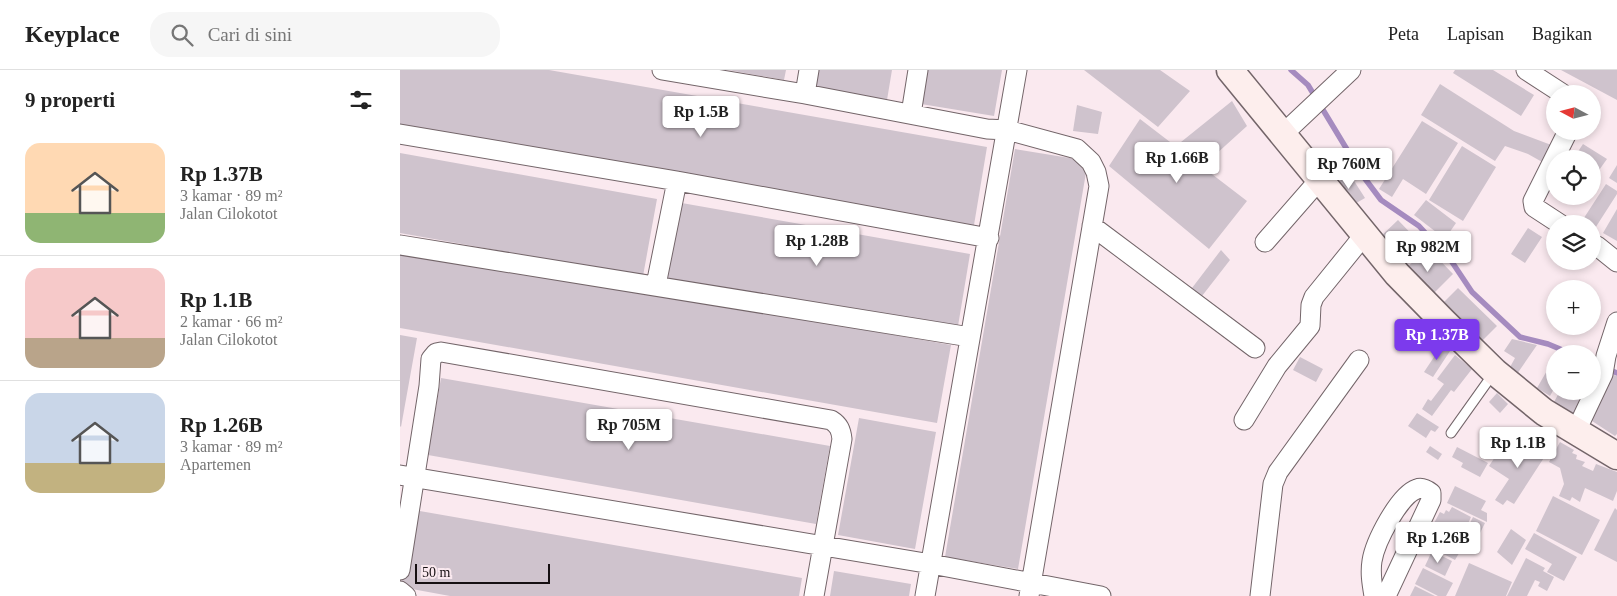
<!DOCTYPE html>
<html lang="id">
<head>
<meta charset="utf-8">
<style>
  :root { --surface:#fff; --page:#f6f6f6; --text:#222; --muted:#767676; --line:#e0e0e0; --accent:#7c3aed }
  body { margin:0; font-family:Georgia,serif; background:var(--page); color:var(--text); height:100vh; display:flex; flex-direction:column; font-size:19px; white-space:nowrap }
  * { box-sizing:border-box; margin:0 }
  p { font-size:16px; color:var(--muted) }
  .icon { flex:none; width:28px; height:28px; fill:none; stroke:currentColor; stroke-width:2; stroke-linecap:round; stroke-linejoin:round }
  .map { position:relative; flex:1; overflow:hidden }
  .details { display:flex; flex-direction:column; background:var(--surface); width:400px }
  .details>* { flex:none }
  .needle { width:32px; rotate:277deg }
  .fabs { position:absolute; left:1146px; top:15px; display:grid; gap:10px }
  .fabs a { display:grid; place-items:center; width:55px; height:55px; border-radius:50%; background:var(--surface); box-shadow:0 2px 8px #0003; font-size:25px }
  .scale { position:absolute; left:15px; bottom:12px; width:135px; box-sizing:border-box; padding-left:5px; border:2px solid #150f11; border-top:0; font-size:14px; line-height:18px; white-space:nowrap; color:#150f11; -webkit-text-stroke:4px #fae9ef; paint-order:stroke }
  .price { position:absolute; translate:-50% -42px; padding:0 11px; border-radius:5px; background:#fff; color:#222; font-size:16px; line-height:32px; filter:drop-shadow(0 1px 2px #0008) }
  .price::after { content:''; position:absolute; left:50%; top:30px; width:15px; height:11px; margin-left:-8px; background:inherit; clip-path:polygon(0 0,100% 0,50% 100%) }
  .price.current { background:var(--accent); color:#fff }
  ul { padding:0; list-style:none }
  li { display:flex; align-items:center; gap:15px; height:125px; padding:0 25px }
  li+li { border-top:1px solid var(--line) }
  li span { display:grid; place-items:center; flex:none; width:140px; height:100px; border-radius:15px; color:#555 }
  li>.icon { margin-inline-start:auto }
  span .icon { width:60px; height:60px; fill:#fffc; stroke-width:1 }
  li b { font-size:21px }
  h2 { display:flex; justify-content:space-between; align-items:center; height:60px; padding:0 25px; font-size:21px }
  header { display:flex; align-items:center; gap:30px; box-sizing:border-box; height:70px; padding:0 25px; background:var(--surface); border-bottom:1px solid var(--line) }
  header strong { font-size:24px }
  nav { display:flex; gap:28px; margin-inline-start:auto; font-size:18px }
  .search { width:350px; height:45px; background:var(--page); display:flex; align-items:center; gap:12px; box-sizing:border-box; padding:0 18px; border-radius:20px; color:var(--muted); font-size:19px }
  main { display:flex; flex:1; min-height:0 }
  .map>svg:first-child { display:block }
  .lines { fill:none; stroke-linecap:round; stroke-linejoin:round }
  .stream { stroke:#a58bbf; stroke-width:5.5 }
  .building { fill:#cfc3cd }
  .lane-casing { stroke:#736569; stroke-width:11 }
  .street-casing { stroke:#736569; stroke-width:21 }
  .secondary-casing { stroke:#736569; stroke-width:29 }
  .lane { stroke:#fff; stroke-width:9 }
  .street { stroke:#fff; stroke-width:19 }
  .secondary { stroke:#fdeeed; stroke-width:26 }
</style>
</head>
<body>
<header>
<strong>Keyplace</strong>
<div class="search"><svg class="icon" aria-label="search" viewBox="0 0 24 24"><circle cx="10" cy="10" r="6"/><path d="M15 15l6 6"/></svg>Cari di sini</div>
<nav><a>Peta</a><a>Lapisan</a><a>Bagikan</a></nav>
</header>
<main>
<section class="details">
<h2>9 properti<svg class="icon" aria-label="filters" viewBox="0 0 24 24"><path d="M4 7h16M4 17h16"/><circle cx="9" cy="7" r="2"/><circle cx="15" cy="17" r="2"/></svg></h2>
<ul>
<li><span style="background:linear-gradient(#ffd9b3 70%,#8fb573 0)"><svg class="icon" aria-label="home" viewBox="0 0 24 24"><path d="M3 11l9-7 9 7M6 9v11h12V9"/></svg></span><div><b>Rp 1.37B</b><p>3 kamar · 89 m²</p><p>Jalan Cilokotot</p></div></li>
<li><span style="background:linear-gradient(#f6c9c9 70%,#b9a48a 0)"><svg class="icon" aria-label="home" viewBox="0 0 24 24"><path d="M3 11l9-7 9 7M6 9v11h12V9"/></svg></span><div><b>Rp 1.1B</b><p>2 kamar · 66 m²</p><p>Jalan Cilokotot</p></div></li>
<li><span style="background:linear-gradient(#c9d6e8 70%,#c2b280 0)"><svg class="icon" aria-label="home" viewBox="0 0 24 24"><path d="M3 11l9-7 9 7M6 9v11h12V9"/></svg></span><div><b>Rp 1.26B</b><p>3 kamar · 89 m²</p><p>Apartemen</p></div></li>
</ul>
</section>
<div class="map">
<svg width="1217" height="526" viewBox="0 0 1217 526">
  <rect width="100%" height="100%" fill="#fae9ef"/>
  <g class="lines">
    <!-- stream -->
    <path class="stream" d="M891 0 908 15 963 106 981 130 1019 156 1052 192 1072 222 1120 267 1148 274 1172 284
      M1192 293 1217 303"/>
  </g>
  <!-- building -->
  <path class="building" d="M0 0H149L587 77 574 155 0 54Z
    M328 0H386L384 10Z
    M417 0H492L487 30 414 18Z
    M527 0H602L594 46 521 34Z
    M684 0H760L790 21 758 57Z
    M1055 0H1093L1134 25 1121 46 1053 3Z
    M1161 0H1217V30Z
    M1040 14 1114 61 1154 76 1144 93 1128 84 1105 76 1095 91 1021 45Z
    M832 31 847 56 804 95 781 72Z
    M677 35 702 42 698 64 673 61Z
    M740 49 847 131 809 179 709 96Z
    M1022 51 1058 73 1026 124 1003 109 992 127 979 119Z
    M1183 74 1207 89 1192 110V89H1173Z
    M1062 76 1096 97 1063 151 1029 130Z
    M615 79 688 91 618 499 545 487Z
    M0 83 257 129 243 206 0 163Z
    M1217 95V113L1209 108Z
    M949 103 965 128 951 136 933 117Z
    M1206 114 1217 121V124L1192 163V154H1180Z
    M1026 130 1056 153 1045 169 1014 145Z
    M276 132 570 184 557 262 263 209Z
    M1217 139V171L1203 163Z
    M998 150 1021 174 1000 195 977 170Z
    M1128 158 1142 167 1125 193 1111 184Z
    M0 178 551 275 537 353 0 258Z
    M1028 178 1053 204 1029 228 1003 201Z
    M821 180 830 190 802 226 792 218Z
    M1058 218 1097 256 1077 276 1038 238Z
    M0 265 17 268 1 357 0 356Z
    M1112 269 1137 275 1117 304 1109 299 1115 288 1104 281Z
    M1042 275 1050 281 1033 307 1024 302Z
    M1055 285 1072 299 1054 322 1051 320 1032 346 1022 339 1028 329 1031 331 1044 314 1037 309Z
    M900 287 923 299 916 312 893 300Z
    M1152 292 1155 293V317L1150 326 1137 318Z
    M1208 303 1217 306V364L1215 366 1189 349Z
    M41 308 430 376 416 454 28 385Z
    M1160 321H1189L1176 345 1154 332Z
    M1097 323 1108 334 1100 343 1089 332Z
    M1017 343 1039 357 1035 362 1031 360 1026 368 1008 356Z
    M459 348 536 362 515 479 438 465Z
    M1123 367 1147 383 1114 434 1107 430 1103 435 1095 430 1109 409 1089 396 1099 381 1109 388Z
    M1160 372 1174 380 1172 383 1177 385 1176 389 1185 392 1182 396 1193 401 1196 394 1217 402V421L1213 431 1185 418 1180 432 1172 427 1170 431 1159 426 1164 414 1160 398 1149 392Z
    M1030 376 1042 384 1038 390 1026 382Z
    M1057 377 1088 393 1080 407 1061 397 1063 393 1052 387Z
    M1055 416 1086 431 1081 440 1087 443V452L1047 433Z
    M1153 426 1200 450 1182 485 1136 461Z
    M1052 437 1071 447 1066 458 1071 460 1066 470 1071 473 1068 479 1037 465 1041 459 1033 455 1040 442 1044 444 1046 440 1049 442Z
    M1215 438 1217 440V492L1194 480Z
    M14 440 402 508 399 526H50L1 517Z
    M1073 447 1085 453 1080 463 1068 457Z
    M1023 458 1062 478 1055 490 1017 470Z
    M1111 459 1126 470 1112 495 1097 482Z
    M1134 463 1177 487 1164 511 1147 502 1152 494 1125 479Z
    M1032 481 1052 491 1045 506 1025 496Z
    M1126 488 1145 498 1143 501 1154 507 1147 521 1138 516 1140 512 1135 510 1127 526H1107Z
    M1069 493 1112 512 1106 526H1055Z
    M1023 498 1053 513 1046 526H1038L1015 514Z
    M434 501 511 514 509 526H430Z
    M1015 516 1035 526H1010Z"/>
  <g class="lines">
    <!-- lane casing -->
    <g class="lane-casing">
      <path id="lane" d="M1051 363 1093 304"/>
    </g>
    <!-- street casing -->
    <g class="street-casing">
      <path id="street" d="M262 0 405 24 587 59 607 60 677 79 691 92 696 102 699 116 629 526
        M1126 0 1163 24
        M405 24 409 0
        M511 44 518 0
        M0 64 277 111 589 168
        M883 64 951 0
        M1160 154 1134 137 1133 131 1168 61
        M692 156 855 278
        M865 172 920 109
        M0 175 570 267
        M1197 176 1217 192
        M256 215 277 111
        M844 350 877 296 910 256 911 235 914 227 965 164
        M1176 361 1203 304 1206 286 1217 252
        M0 405 531 494 701 526
        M0 500 29 316 31 289 36 283 41 282 431 350C439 355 441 360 442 369L414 526
        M0 521 6 526
        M525 526 617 0
        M860 526 873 414 878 402 959 290
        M974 526C972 514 970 503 972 491 975 472 999 425 1017 419 1022 417 1027 420 1031 423V430L986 526"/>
    </g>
    <!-- secondary casing -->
    <g class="secondary-casing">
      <path id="secondary" d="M830 0 997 204 1043 251 1095 302 1144 342 1217 386"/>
    </g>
    <!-- lane -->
    <use href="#lane" class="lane"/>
    <!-- street -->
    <use href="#street" class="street"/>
    <!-- secondary -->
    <use href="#secondary" class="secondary"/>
  </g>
</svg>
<div class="fabs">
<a><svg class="needle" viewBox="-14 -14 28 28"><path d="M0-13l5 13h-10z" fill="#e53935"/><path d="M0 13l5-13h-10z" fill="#767676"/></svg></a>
<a><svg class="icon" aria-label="locate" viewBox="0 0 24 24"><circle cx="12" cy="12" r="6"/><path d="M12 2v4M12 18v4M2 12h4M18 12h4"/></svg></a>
<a><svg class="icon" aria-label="layers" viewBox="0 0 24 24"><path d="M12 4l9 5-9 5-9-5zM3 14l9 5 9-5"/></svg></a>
<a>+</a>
<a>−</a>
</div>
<div class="scale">50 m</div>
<b class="price" style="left:301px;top:68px">Rp 1.5B</b>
<b class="price" style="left:777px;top:114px">Rp 1.66B</b>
<b class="price" style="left:949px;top:120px">Rp 760M</b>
<b class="price" style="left:417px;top:197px">Rp 1.28B</b>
<b class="price" style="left:1028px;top:203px">Rp 982M</b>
<b class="price current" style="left:1037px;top:291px">Rp 1.37B</b>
<b class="price" style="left:229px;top:381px">Rp 705M</b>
<b class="price" style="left:1118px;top:399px">Rp 1.1B</b>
<b class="price" style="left:1038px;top:494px">Rp 1.26B</b>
</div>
</main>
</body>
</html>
